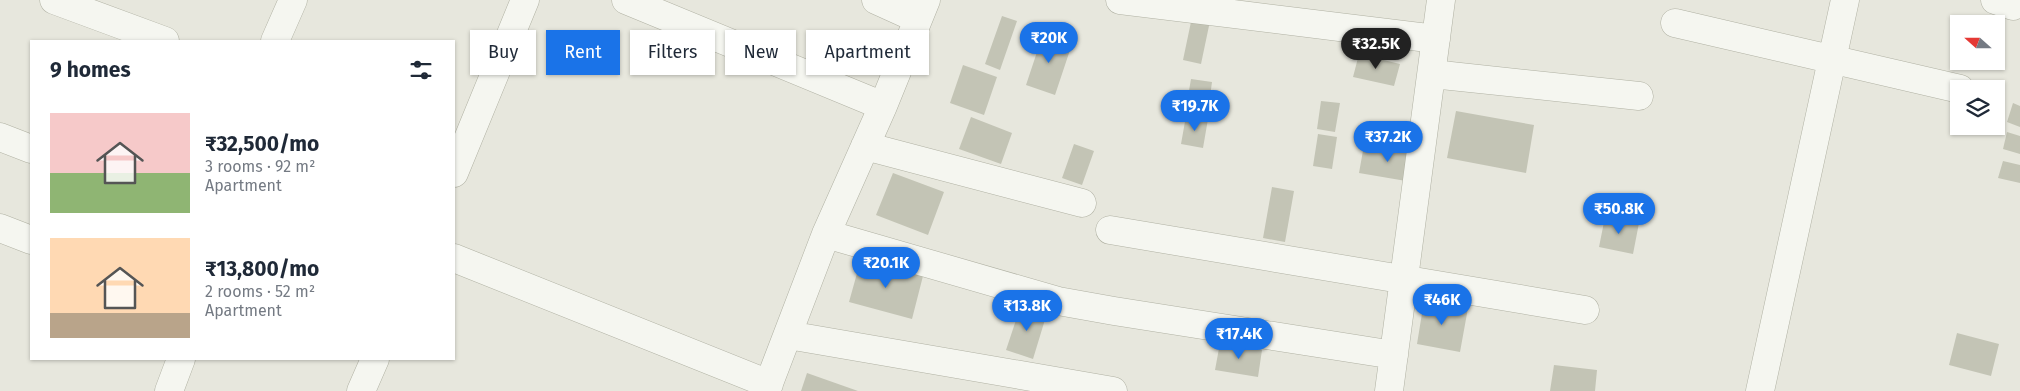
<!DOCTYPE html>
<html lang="en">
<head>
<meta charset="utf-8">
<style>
  :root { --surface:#fff; --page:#f2f2f3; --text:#1f2937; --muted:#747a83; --accent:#1a73e8 }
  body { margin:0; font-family:"Fira Sans",sans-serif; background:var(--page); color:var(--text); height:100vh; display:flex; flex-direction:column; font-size:19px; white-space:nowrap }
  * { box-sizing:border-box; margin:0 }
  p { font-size:16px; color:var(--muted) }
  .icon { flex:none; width:28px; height:28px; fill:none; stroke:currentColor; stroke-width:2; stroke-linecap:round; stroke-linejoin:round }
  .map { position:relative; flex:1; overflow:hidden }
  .drawer { position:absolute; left:30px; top:40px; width:425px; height:320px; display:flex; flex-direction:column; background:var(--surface); border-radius:0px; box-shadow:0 1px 4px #0004 }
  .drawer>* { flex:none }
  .guide { position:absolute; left:470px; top:30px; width:475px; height:45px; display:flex; gap:10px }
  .needle { width:32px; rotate:291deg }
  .controls { position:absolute; left:1950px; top:15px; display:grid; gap:10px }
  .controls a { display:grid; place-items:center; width:55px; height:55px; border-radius:0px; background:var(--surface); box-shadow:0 1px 4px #0004; font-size:25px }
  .price { position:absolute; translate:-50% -42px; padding:0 11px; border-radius:18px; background:var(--accent); color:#fff; font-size:16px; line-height:32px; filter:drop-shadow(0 1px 2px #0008) }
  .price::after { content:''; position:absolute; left:50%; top:30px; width:15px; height:11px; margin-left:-8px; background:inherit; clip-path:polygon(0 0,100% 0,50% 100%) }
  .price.on { background:#222; color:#fff }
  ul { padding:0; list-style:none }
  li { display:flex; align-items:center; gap:15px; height:125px; padding:0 20px }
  li span { display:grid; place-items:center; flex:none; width:140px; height:100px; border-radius:0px; color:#555 }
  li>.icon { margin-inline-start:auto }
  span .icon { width:60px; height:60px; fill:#fffc; stroke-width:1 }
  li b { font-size:21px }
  h2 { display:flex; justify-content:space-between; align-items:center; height:60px; padding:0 20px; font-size:21px }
  .pill { padding:0 18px; border-radius:0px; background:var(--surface); box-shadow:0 1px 4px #0004; font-size:18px; line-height:45px }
  .pill.on { background:var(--accent); color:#fff }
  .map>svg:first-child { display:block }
  .building { fill:#c3c4b5 }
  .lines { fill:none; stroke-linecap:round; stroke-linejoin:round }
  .street-casing { stroke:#b0b1a3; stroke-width:29 }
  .street { stroke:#f5f6f0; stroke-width:28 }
</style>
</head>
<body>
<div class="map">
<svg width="2020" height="391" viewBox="0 0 2020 391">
  <rect width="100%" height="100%" fill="#e7e7dd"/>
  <!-- building -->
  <path class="building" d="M1002 16 1017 21 1000 70 985 64Z
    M1192 17 1210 21 1201 64 1183 60Z
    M1043 34 1072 44 1055 95 1026 85Z
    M1359 54 1400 64 1394 86 1353 77Z
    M963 65 997 77 984 115 950 103Z
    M1191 79 1212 82 1208 111 1186 108Z
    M1321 101 1340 103 1335 132 1317 129Z
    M2013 103 2020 106V127L2007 122Z
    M1456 111 1534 125 1526 173 1447 158Z
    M1186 116 1208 119 1203 148 1181 144Z
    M971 117 1012 133 1001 164 959 149Z
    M2007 132 2020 136V154L2003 149Z
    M1318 134 1337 137 1332 169 1313 166Z
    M1074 144 1094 151 1082 185 1062 178Z
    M1364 145 1416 153 1412 182 1359 173Z
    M2003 161 2020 165V183L1998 178Z
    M893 173 944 192 928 235 876 215Z
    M1272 187 1294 191 1285 242 1263 238Z
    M1605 217 1639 223 1633 254 1599 247Z
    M861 259 923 276 912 319 849 302Z
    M1424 301 1468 308 1460 352 1417 344Z
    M1021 305 1047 313 1033 359 1006 350Z
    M1957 333 1999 344 1991 376 1949 365Z
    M1220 343 1262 350 1258 377 1215 370Z
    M1554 365 1597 370 1595 391H1550Z
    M807 373 858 391H801Z"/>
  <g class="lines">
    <!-- street casing -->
    <g class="street-casing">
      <path id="street" d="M54 0 165 41
        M626 0 883 106
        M876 0 918 19
        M1120 0 1436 39
        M1995 0 2013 6
        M1675 23 1960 89
        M275 41 293 0
        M1432 74 1639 96
        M0 137 31 149
        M865 146 1082 203
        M454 173 525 0
        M0 228 31 240
        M1110 230 1585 310
        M826 234 1058 301 1114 311 1394 355
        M454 258 769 384
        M788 335 1113 391
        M169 391 181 359
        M361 391 375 359
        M766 391 826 234 883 106 926 0
        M1389 391 1441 0
        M1760 391 1845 0"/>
    </g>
    <!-- street -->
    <use href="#street" class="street"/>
  </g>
</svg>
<div class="controls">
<a><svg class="needle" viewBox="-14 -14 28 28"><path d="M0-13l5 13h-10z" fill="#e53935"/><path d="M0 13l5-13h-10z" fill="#747a83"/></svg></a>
<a><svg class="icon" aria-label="layers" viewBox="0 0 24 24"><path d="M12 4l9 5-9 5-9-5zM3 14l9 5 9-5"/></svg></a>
</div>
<b class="price" style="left:1049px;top:64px">₹20K</b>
<b class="price on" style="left:1376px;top:70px">₹32.5K</b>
<b class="price" style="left:1195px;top:132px">₹19.7K</b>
<b class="price" style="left:1388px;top:163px">₹37.2K</b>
<b class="price" style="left:1619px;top:235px">₹50.8K</b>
<b class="price" style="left:886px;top:289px">₹20.1K</b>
<b class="price" style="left:1442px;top:326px">₹46K</b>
<b class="price" style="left:1027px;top:332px">₹13.8K</b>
<b class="price" style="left:1239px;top:360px">₹17.4K</b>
<div class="guide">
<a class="pill">Buy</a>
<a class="pill on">Rent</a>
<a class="pill">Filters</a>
<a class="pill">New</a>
<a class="pill">Apartment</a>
</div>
<section class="drawer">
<h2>9 homes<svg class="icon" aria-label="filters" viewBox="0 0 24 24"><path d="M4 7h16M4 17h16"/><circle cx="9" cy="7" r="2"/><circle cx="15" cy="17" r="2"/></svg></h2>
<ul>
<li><span style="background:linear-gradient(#f6c9c9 60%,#8fb573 0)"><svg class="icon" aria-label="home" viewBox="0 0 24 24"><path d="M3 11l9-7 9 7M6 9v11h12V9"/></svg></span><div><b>₹32,500/mo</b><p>3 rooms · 92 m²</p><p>Apartment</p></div></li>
<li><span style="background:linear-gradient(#ffd9b3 75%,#b9a48a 0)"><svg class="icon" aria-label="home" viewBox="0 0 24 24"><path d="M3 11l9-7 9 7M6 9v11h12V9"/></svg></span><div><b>₹13,800/mo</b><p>2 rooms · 52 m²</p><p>Apartment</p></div></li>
</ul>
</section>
</div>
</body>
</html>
